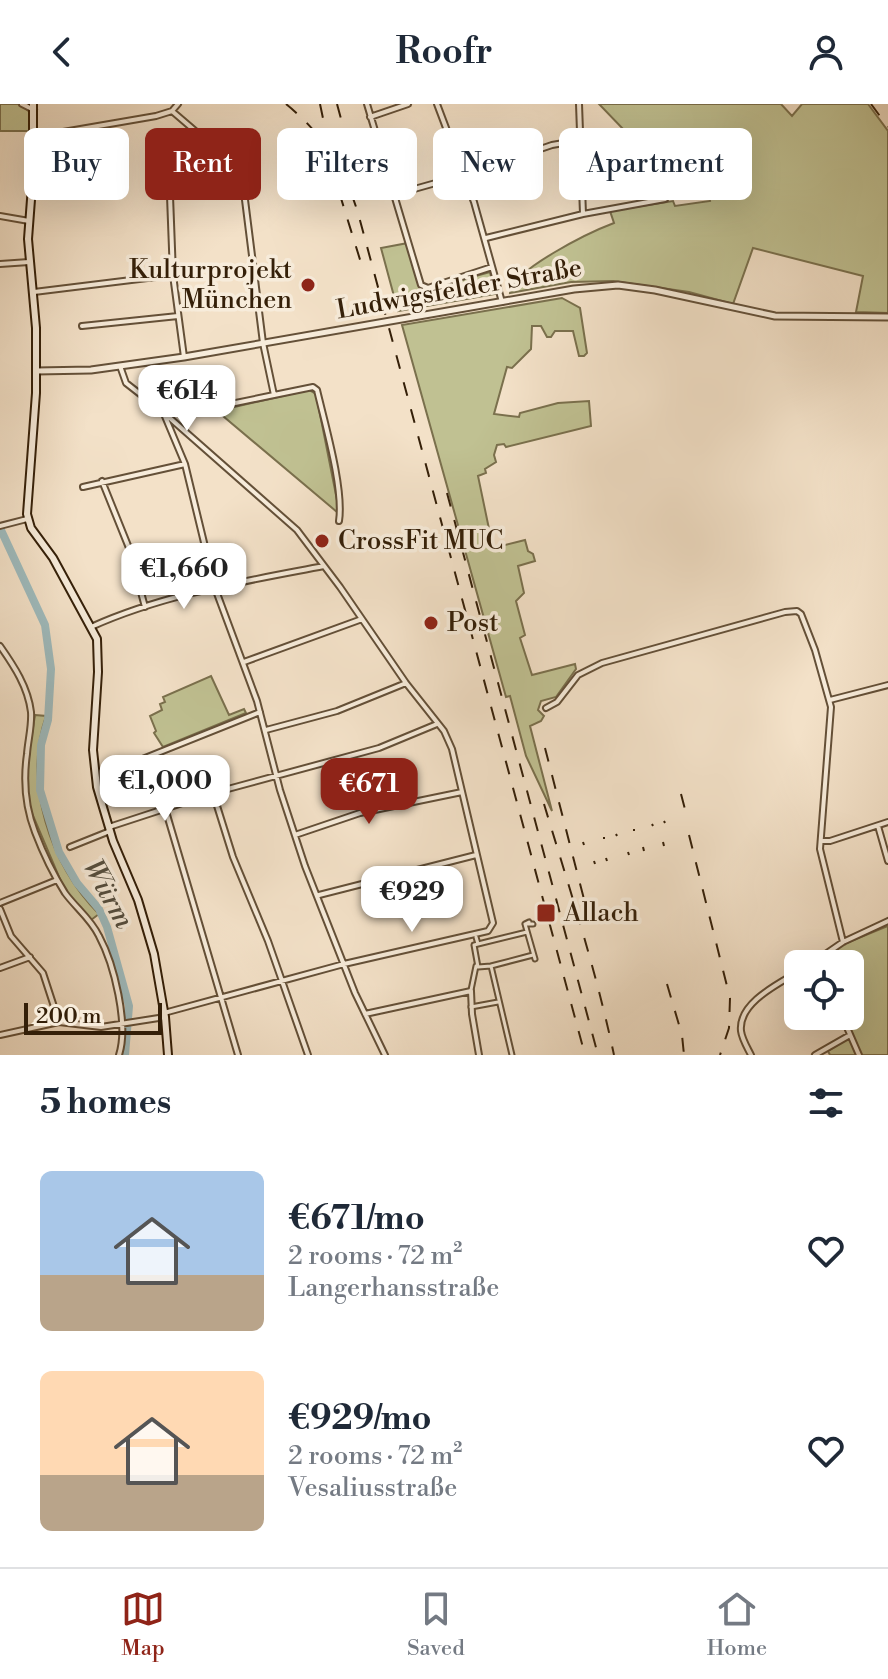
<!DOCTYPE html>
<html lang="en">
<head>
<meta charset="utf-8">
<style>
  :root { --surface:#fff; --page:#f2f2f3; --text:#1f2937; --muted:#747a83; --line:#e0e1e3; --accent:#8f2418 }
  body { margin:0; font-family:"Libre Bodoni",serif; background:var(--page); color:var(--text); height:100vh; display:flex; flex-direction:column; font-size:30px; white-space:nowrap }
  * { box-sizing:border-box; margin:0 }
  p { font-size:26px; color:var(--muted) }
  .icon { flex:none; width:44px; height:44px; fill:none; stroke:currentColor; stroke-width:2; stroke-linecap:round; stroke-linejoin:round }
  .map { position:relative; height:951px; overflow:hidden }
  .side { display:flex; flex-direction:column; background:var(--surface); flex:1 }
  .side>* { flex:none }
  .guide { position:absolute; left:24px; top:24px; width:840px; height:72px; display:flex; gap:16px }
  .tools { position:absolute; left:784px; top:846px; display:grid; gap:16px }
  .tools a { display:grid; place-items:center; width:80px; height:80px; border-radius:12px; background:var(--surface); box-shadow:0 8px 32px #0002; font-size:40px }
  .scale { position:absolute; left:24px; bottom:20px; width:138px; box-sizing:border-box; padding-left:8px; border:4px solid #341f08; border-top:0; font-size:22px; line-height:28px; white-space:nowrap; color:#341f08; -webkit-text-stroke:6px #f7ecdb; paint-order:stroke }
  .price { position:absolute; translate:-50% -68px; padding:0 18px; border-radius:16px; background:#fff; color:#222; font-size:26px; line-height:52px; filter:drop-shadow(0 2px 4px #0008) }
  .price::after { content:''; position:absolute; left:50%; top:48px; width:24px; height:18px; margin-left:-12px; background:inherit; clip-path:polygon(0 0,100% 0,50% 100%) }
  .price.current { background:var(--accent); color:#fff }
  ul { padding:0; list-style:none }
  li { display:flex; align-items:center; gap:24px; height:200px; padding:0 40px }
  li span { display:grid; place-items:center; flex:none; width:224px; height:160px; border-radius:12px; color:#555 }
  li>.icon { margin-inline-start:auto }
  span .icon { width:96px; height:96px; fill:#fffc; stroke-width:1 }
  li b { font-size:34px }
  h2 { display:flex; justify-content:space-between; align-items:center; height:96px; padding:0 40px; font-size:34px }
  .chip { padding:0 28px; border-radius:12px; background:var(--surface); box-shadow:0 8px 32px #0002; font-size:28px; line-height:72px }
  .chip.current { background:var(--accent); color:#fff }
  header { display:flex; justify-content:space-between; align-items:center; height:104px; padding:0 40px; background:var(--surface); font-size:36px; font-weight:600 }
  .dock { display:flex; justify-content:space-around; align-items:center; height:112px; border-top:2px solid var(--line); background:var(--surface); font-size:22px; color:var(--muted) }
  .dock a { display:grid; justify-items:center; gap:4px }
  .dock .current { color:var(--accent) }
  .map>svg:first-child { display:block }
  .green { fill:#c0c192; stroke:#7a704d; stroke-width:2 }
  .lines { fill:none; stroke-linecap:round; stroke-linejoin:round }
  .river { stroke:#9ebbbe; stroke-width:8 }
  .pedestrian-casing { stroke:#645038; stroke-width:7 }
  .minor-casing { stroke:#645038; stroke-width:8 }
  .tertiary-casing { stroke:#645038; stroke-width:9 }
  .secondary-casing { stroke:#341f08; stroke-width:10 }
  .pedestrian { stroke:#f7ecdb; stroke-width:3 }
  .minor { stroke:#f7ecdb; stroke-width:4 }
  .tertiary { stroke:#f7ecdb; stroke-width:5 }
  .secondary { stroke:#f7ecdb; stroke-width:6 }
  .rail { stroke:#341f08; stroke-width:2; stroke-dasharray:14 14; stroke-linecap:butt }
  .poi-dot { fill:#8f2418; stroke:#f7ecdb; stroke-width:3 }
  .labels { text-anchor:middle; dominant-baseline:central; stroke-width:7; stroke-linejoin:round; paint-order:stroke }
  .poi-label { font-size:26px; fill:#341f08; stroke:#f7ecdb; text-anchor:start }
  .street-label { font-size:26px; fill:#341f08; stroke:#f7ecdb }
  .water-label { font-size:28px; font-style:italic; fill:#544e3f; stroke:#f7ecdb }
</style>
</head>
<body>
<header><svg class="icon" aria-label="back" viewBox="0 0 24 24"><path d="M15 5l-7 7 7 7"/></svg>Roofr<svg class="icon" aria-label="person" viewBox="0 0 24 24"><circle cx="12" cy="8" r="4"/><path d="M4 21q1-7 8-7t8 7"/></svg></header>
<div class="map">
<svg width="888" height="951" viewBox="0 0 888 951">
  <rect width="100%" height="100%" fill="#f3e1c8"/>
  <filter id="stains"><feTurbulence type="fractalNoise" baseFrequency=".0025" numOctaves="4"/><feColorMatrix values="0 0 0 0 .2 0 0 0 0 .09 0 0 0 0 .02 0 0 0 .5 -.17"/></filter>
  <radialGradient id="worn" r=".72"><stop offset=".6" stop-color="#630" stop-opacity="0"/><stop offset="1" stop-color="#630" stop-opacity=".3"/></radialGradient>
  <!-- green -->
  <path class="green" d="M0 0H20L31 9V27H0Z
    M599 0H781L792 12 802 0H868L888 27V209L856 208 863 172 753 144 733 200 689 188 613 177 571 178 510 189C512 166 590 128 614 119L610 107 673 97 675 102 710 97 709 92 651 57 615 70 607 51 615 46 612 40 625 27Z
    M408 139 421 183 426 186 490 168 495 190 398 207 381 144Z
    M562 194 580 204 587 249 584 252H579L573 227H555L551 233H547L541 222H532L531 245 512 264 507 263 494 310 519 313 520 309 558 299 589 297 591 322 506 343 504 340 497 341 494 351 496 358 485 365 486 369 478 372 493 444 525 436 528 447 533 450 535 457 518 462 524 489 516 497 525 531 520 534 532 571 575 560 576 565 556 593 541 597 538 606 544 612 541 617 530 622 552 707 526 652 510 592 506 593 402 221Z
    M309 286 316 290 338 401 337 408 217 307Z
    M211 572 229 611 244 605 246 609 163 643 154 629 156 627 150 612 162 606 160 600 165 598 163 593Z
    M35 611 46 612C23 678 50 762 99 810L91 816 65 787 31 707 25 673Z
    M888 822V951H830L828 947 849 934 843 912H850V860H823L824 855 839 842Z"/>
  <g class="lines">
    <!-- river -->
    <path class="river" d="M0 424 45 521 51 565 48 616 41 641 40 686 59 748 77 779 99 805 107 823 129 902 125 951"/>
    <!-- pedestrian casing -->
    <g class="pedestrian-casing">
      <path id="pedestrian" d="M529 818 525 820H533
        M525 820 535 855
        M476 833 478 840 474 841 478 863 491 862
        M478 840 527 828
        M471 886 476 862
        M471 903 498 898
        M512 951 491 862 533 851"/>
    </g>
    <!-- minor casing -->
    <g class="minor-casing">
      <path id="minor" d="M22 0 34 6
        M367 0 421 181 428 184 492 163
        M437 0 474 98 502 198
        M579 0 583 110 665 95
        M172 7 235 61 242 72 263 239 274 291 313 283 317 286C325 320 344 385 339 417
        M370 13 408 0
        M34 33 156 12 172 7 178 0
        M170 36 168 39 173 171 184 253
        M393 91 464 71 552 41 581 36
        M0 112 29 117
        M486 134 583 110
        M0 160 29 158
        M34 188 172 171
        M82 222 178 212
        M120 262 126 279 163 308 297 426 340 483 406 579 444 627 452 645 493 819 488 827 344 860 164 909
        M211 304 274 291
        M164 310 185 360 215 484 257 597 280 686 305 762 355 889 385 951
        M102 377 129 444 145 503
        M83 383 185 360
        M0 422 27 415
        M91 523C164 490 246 477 324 462
        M0 542C14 562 28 583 31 608 32 622 28 636 27 650 23 678 25 702 35 728 43 749 53 770 65 789 76 804 91 815 99 832 114 860 129 920 119 951
        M244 558 362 515
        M830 596 888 581
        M546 604 557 598 578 571 602 559 785 508 797 507 801 510 815 546 831 603 820 745 843 838
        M266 626 337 607 406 579
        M125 662 260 608
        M213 689 233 753 268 837 308 951
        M165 704 238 951
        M878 722 888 757
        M109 723 213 689 379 644 437 620
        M295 731 360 709 462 688
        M821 737H830L888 718
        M70 743 110 727
        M319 791 476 751
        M0 799 57 776
        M0 805 11 832 43 869 59 918
        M811 860 843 838 888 817
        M0 864 30 853
        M365 910 471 887 472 910 479 951
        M842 912 859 951
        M0 931 59 918 101 923 165 913
        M751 951C747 943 742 935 741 927 738 899 778 880 798 868
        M815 951 850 931"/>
    </g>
    <!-- tertiary casing -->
    <g class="tertiary-casing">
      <path id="tertiary" d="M36 267 91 266 184 253 574 185 618 181 655 186 775 212 888 213"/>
    </g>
    <!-- secondary casing -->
    <g class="secondary-casing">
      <path id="secondary" d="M33 0V69L28 135 36 224V289L27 410 31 424 53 454 97 535 98 568 93 646 97 683 113 737 138 796 154 850 165 913 168 951"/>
    </g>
    <!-- pedestrian -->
    <use href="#pedestrian" class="pedestrian"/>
    <!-- minor -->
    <use href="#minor" class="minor"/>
    <!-- tertiary -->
    <use href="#tertiary" class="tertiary"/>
    <!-- secondary -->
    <use href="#secondary" class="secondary"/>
    <!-- rail -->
    <path class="rail" d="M286 0C323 30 344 64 358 109L585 951
      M320 0 328 38
      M337 0 360 85
      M871 0 888 23
      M331 62 362 162
      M447 389 598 951
      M545 644 586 803
      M681 690 687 713
      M544 700C569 783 596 866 614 951
      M664 717 665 719
      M652 720 653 722
      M634 725V727
      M616 730 617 732
      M689 731 730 894 729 924 720 951
      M604 733V735
      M583 738 584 741
      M663 738 664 742
      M643 743 644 747
      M628 748 629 751
      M606 754 607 757
      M594 757 595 760
      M667 880 682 931 684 951"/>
  </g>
  <!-- markers -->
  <g class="poi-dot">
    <circle cx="308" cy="181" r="8"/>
    <circle cx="322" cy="437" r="8"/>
    <circle cx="431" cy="519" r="8"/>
    <rect x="536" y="799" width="20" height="20" rx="4"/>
  </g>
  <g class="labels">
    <!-- poi labels -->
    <g class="poi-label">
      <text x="292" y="166" text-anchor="end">Kulturprojekt<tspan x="292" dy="30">München</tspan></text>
      <text x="338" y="437">CrossFit MUC</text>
      <text x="447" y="519">Post</text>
      <text x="564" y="809">Allach</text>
    </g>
    <!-- street labels -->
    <g class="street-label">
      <text transform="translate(459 185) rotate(-10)">Ludwigsfelder Straße</text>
    </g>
    <!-- water labels -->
    <g class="water-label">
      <text transform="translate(108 790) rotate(61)">Würm</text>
    </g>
  </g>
  <rect width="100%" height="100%" filter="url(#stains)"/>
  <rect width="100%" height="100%" fill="url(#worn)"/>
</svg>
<div class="tools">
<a><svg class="icon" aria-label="locate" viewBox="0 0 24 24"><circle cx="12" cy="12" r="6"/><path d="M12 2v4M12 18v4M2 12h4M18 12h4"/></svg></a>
</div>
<div class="scale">200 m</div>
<b class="price" style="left:187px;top:329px">€614</b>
<b class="price" style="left:184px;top:507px">€1,660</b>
<b class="price" style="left:165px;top:719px">€1,000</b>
<b class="price current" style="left:369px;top:722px">€671</b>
<b class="price" style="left:412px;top:830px">€929</b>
<div class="guide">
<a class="chip">Buy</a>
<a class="chip current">Rent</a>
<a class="chip">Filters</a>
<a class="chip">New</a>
<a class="chip">Apartment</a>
</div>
</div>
<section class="side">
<h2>5 homes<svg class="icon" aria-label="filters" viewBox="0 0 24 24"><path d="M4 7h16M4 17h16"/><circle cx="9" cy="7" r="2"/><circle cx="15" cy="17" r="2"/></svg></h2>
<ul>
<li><span style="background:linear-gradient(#a9c7e8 65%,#b9a48a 0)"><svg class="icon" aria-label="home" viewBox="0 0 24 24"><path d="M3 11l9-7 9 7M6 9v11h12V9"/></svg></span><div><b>€671/mo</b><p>2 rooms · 72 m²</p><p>Langerhansstraße</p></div><svg class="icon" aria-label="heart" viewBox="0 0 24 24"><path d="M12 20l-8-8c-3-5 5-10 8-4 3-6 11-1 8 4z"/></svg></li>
<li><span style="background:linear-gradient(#ffd9b3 65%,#b9a48a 0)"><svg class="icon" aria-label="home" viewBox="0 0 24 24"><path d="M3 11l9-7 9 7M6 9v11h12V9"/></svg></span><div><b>€929/mo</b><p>2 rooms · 72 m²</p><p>Vesaliusstraße</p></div><svg class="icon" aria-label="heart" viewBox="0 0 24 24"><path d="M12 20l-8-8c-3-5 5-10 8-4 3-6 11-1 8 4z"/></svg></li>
</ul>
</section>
<nav class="dock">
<a class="current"><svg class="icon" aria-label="map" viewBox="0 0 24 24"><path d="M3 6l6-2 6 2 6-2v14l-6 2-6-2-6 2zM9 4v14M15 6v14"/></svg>Map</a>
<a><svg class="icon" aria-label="saved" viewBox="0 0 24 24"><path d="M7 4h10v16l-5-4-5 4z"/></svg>Saved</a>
<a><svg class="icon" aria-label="home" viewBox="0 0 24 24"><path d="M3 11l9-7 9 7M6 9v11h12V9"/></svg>Home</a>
</nav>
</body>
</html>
